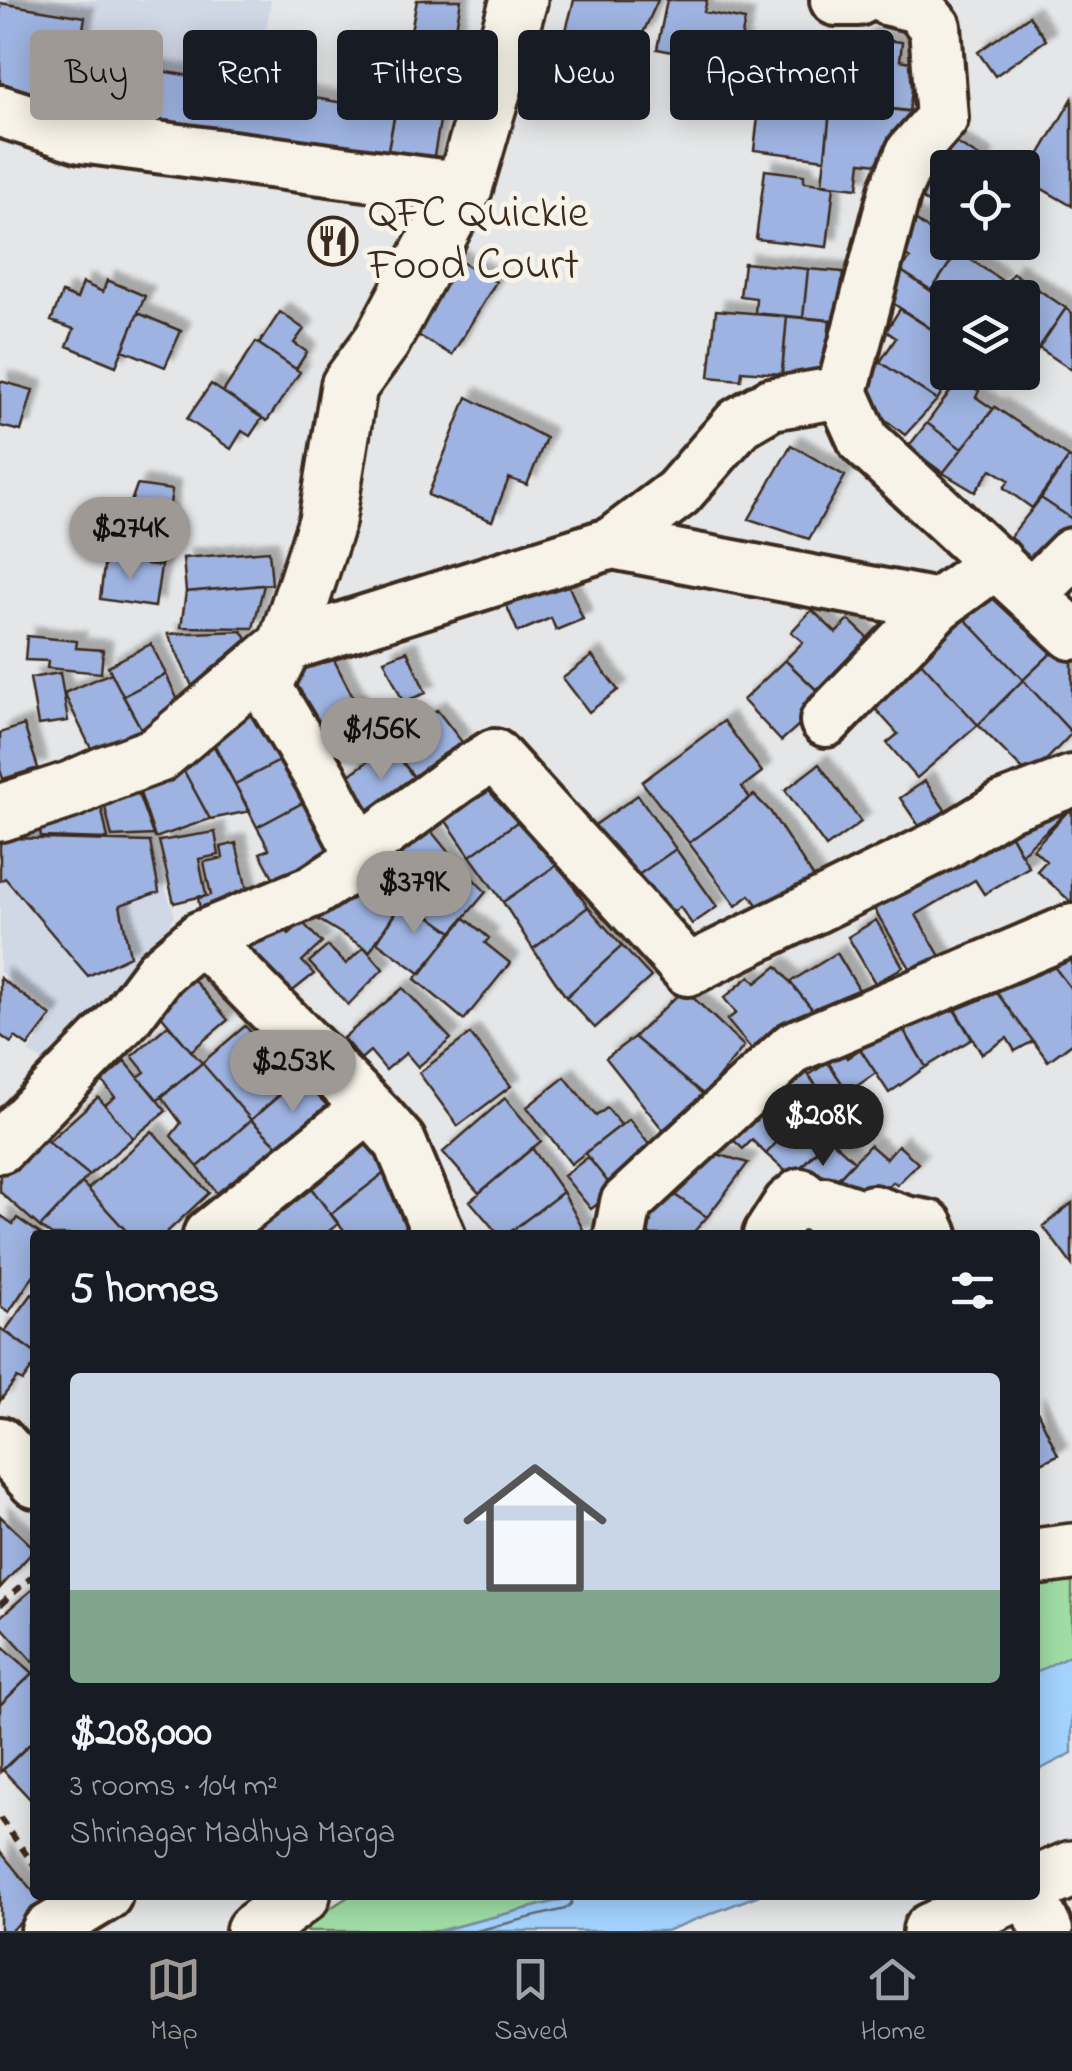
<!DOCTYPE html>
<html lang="en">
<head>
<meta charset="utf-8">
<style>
  :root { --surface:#171b24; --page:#20242c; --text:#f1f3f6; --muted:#9ea1a6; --line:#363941; --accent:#9f9995 }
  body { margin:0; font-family:"Indie Flower",sans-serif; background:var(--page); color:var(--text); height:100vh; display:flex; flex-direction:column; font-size:38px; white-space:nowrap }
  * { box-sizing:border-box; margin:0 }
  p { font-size:32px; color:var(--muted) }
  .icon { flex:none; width:55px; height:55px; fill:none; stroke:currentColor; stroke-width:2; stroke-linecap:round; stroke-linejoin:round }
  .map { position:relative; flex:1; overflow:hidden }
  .drawer { position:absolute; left:30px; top:1230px; width:1010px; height:670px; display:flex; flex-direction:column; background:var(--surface); border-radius:10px; box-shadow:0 5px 25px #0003 }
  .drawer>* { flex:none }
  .banner { position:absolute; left:30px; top:30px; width:1012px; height:90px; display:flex; gap:20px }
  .tools { position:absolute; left:930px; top:150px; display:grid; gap:20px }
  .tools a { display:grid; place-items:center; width:110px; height:110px; border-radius:10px; background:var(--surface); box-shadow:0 5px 25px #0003; font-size:50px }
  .price { position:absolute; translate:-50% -85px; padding:0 22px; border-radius:35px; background:var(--accent); color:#111; font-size:32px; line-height:65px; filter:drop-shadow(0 2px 5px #0008) }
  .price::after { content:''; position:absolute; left:50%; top:60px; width:30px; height:22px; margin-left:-15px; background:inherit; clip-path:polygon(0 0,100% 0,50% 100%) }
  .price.current { background:#222; color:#fff }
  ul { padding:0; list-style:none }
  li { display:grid; align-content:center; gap:20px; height:530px; padding:0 40px }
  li+li { border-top:2px solid var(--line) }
  li span { display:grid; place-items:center; height:310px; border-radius:10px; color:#555 }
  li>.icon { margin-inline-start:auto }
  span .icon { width:180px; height:180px; fill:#fffc; stroke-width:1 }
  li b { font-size:42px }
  h2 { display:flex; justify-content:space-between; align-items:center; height:120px; padding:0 40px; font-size:42px }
  .chip { padding:0 35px; border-radius:10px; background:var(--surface); box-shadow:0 5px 25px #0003; font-size:35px; line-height:90px }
  .chip.current { background:var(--accent); color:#111 }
  .dock { display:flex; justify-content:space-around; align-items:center; height:140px; border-top:2px solid var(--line); background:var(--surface); font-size:28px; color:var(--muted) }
  .dock a { display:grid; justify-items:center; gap:5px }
  .dock .current { color:var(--accent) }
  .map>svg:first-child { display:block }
  .built { fill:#d0d7e5 }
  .green { fill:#9fdda5; stroke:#6d8462; stroke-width:2.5 }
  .water { fill:#a3d2ff; stroke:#798fa5; stroke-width:2.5 }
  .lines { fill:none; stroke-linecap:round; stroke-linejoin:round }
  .shore { stroke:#656d78; stroke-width:2.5 }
  .building { fill:#9eb3e1; stroke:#3b2a1e; stroke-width:2.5; filter:url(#shadow) }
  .street-casing { stroke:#3b2a1e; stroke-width:58 }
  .secondary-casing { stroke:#3b2a1e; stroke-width:62 }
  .path { stroke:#3b2a1e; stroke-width:6; stroke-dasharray:10 8; stroke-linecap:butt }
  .street { stroke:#f7f3e8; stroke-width:50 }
  .secondary { stroke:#f7f3e8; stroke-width:55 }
  .labels { text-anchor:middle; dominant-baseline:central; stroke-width:10; stroke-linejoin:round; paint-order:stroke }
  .poi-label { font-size:45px; fill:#3b2a1e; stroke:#f7f3e8; text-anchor:start }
</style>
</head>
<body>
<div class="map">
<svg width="1072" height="1931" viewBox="0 0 1072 1931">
  <defs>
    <filter id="shadow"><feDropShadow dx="9" dy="-9" stdDeviation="2.5" flood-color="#0004"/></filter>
  </defs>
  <rect width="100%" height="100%" fill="#e5e6e7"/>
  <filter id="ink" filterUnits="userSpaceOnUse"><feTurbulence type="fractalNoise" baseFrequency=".01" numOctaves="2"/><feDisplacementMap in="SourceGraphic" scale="20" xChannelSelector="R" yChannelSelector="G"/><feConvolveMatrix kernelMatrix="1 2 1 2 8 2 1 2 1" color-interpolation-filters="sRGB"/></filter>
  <g filter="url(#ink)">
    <!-- built -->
    <path class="built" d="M0 0H271L257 89 395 112 385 165 0 101Z
      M101 797 112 840H153L165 888 175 915 122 1005 51 1066 28 1052 57 1015 0 972V820Z"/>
    <!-- green -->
    <path class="green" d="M1072 1582V1654L1035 1673V1588L1046 1584Z
      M351 1895H581L438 1931H294Z"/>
    <!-- water -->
    <path class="water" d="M1072 1654V1753L1035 1772V1673Z
      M581 1895H759L666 1931H438Z"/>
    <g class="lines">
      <!-- shore -->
      <path class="shore" d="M476 1931 565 1909 571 1904 573 1895"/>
    </g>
    <!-- building -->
    <path class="building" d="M417 0H461L431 173 385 165Z
      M574 0H658L643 33 585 80 555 72Z
      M667 0H707L704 12 745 20 736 64 657 49Z
      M0 3 85 17 71 102 0 91Z
      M1029 16 1046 40 995 76 978 52Z
      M864 38 902 42 900 60 916 63 909 111 850 104 857 52 862 53Z
      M93 59 395 112 385 165 83 113Z
      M800 60 835 64 825 159 754 150 764 67 798 71Z
      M1072 99V206L1025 179Z
      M831 101 912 112 907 148 893 166 861 162 858 188 822 184Z
      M945 136 984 160 979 168H948V214L911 192Z
      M765 170 804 175V182L834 186 827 247 756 239Z
      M907 214 958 251 931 291 900 270 910 259 887 242Z
      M958 251 1001 280 989 298H948V301L931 291Z
      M449 255 496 282 452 355 406 328Z
      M744 263 808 269 803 318 755 314 756 298 740 296Z
      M808 269 843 272 838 321 803 318Z
      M900 270 948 301V321L939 334 882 296Z
      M1013 273 1066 308 1032 358 1022 352V298H996Z
      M107 280 145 296 116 366 67 346 74 329 51 321 62 293 77 299 83 283 103 292Z
      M1066 308 1072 313V370L1039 348Z
      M900 309 948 340V372H955L937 400 880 362 896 338 886 331Z
      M716 310 787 316 782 374 742 371 741 380 709 377Z
      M280 312 304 329 294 343 307 352 296 369 259 344Z
      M138 313 181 331 165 367 123 350Z
      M787 316 830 320 823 386 781 382Z
      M256 342 300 372 267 421 223 392Z
      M879 359 880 362 937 400 905 435 852 394Z
      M960 378 979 391 976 397 993 409 962 449 927 423Z
      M0 381 33 390 21 431 0 426Z
      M211 384 262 418 250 436 242 431 231 449 187 419Z
      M467 397 546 438 527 485 509 478 492 521 428 495Z
      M995 407 1069 457 1032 508 1004 488 1009 480 991 469 975 492 943 473Z
      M927 423 962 449 943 473 908 447Z
      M791 445 845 476 809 539 749 519Z
      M1069 457 1072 459V519L1041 498Z
      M137 485 172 490 161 566 111 558Z
      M1041 498 1072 519V536L1046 572 1006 542Z
      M269 551 272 584 186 592 183 558Z
      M105 558 161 566 155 607 100 599Z
      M565 577 583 619 556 630 551 618 518 632 505 602Z
      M1002 581 1061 644 1023 680 963 617Z
      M264 585 253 628 181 627 186 592Z
      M812 610 836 633 849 620 870 640 823 696 785 660 803 642 791 632Z
      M963 617 1023 680 978 725 920 661Z
      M242 631 247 639 192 686 168 634Z
      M27 636 77 641 76 648 103 650 101 673 47 668 48 661 25 660Z
      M151 644 166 674 123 696 108 666Z
      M1061 644 1072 655V733L1023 680Z
      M407 651 426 693 403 702 384 660Z
      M331 654 362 715 306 743 275 683Z
      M592 656 618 690 589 712 563 678Z
      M785 660 827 700 781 741 743 700Z
      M920 661 978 725 917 778 887 743 898 734 871 704Z
      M60 673 68 721 38 725 30 678Z
      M111 673 144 734 96 759 64 693Z
      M166 674 181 707 144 734 123 696Z
      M1023 680 1072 733 1030 777 978 725Z
      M269 697 295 753 235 784 208 732Z
      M437 710 462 742 414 777 390 745Z
      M724 721 762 772 742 787 750 798 689 843 642 782Z
      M24 725 38 768 3 779 0 770V733Z
      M212 743 250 811 210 819 178 760Z
      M390 745 423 790 368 819 341 781Z
      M295 753 317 795 257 827 235 784Z
      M178 760 210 819 155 838 138 787Z
      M819 764 861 822 826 847 785 790Z
      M490 771 524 817 470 856 437 808Z
      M925 781 950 817 925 835 900 798Z
      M136 788 153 835 112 837 105 807Z
      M1053 792 1069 810 1021 854 1005 825Z
      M638 795 676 849 631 880 582 834Z
      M754 795 770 811 816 881 766 917 750 895 736 906 689 843Z
      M312 798 335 858 279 888 260 853 269 849 257 827Z
      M100 801 108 839 41 837 39 824Z
      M1069 810 1072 812V903L1037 871 1046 861 1033 849Z
      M524 817 558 864 503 902 470 856Z
      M423 821 453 858 407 900 366 869Z
      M1005 825 1029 867 984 894 975 880 916 915 948 970 921 986 871 904Z
      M215 832 219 855 199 859 206 895 174 903 159 841Z
      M10 838 150 842 159 892 120 905 130 956 88 976 5 878 0 881V841Z
      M236 843 250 903 201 914 198 898 211 895 204 862 223 858 221 847Z
      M676 849 717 907 692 924 680 907 660 922 631 880Z
      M453 858 486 892 452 932 407 900Z
      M558 864 588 907 533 949 503 902Z
      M357 879 400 905 370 951 311 915Z
      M407 900 452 932 421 974 377 942 400 905Z
      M588 907 622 946 566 997 533 949Z
      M274 918 289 934 302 922 322 943 302 961 314 974 280 1001 235 954Z
      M465 918 489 938 485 943 510 963 464 1020 415 979Z
      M876 920 903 967 875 983 848 937Z
      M1072 937V990L1046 956Z
      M328 946 346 964 364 947 383 969 348 1005 309 962Z
      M622 946 651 977 595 1028 566 997Z
      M837 953 864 998 848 1011 839 1000 817 1015 790 982Z
      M1046 956 1072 990V1043L1048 1061 997 993Z
      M180 964 228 1020 191 1051 144 995Z
      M777 966 817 1015 754 1052 727 1020 736 1013 724 998 750 976 756 983Z
      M0 978 51 1016 28 1046 15 1037 11 1043 0 1035Z
      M403 988 451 1039 418 1067 406 1053 386 1070 370 1051 361 1059 343 1038Z
      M684 989 744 1046 704 1095 634 1037Z
      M997 993 1033 1041 1015 1051 1007 1038 982 1054 955 1010Z
      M950 1003 972 1039 926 1067 904 1031Z
      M168 1025 202 1063 158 1100 138 1077 145 1072 132 1056Z
      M901 1025 926 1067 889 1093 860 1049Z
      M245 1026 296 1081 251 1120 202 1063Z
      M470 1034 511 1086 458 1126 419 1073Z
      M634 1037 704 1095 663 1130 606 1058Z
      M839 1047 847 1058 860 1049 876 1073 848 1092 824 1057Z
      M125 1061 166 1111 133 1138 105 1105 115 1097 102 1081Z
      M828 1062 849 1094 830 1107 809 1075Z
      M202 1063 251 1120 198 1167 171 1136 181 1123 161 1096Z
      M802 1065 830 1107 795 1140 754 1102Z
      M299 1077 337 1115 282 1150 251 1120Z
      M565 1077 596 1116 607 1108 621 1125 571 1164 527 1107Z
      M98 1097 133 1138 89 1175 48 1142Z
      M747 1097 786 1132 766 1154 752 1140 743 1149 719 1127Z
      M505 1098 541 1141 479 1193 443 1152Z
      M629 1119 659 1157 615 1191 585 1153Z
      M251 1120 282 1150 220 1198 198 1167Z
      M152 1131 209 1193 164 1235H130L88 1189Z
      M786 1132 795 1140 803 1132 820 1147 792 1177 766 1154Z
      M37 1133 89 1175 40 1227 0 1192V1174Z
      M364 1134 391 1168 331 1214 305 1180Z
      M828 1137 854 1161 818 1200 792 1177Z
      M870 1145 886 1159 898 1145 918 1163 897 1185 893 1182 875 1201 831 1186Z
      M532 1148 563 1192 506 1235H499L470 1201Z
      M703 1150 748 1163 707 1217 669 1191Z
      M588 1157 615 1191 591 1209 564 1176Z
      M391 1168 426 1214 399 1235H348L331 1214Z
      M305 1180 338 1224 324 1235H245Z
      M82 1183 88 1189 130 1235H52L40 1227Z
      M669 1191 707 1217 691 1235H635L631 1219Z
      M563 1192 586 1235H518L514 1229Z
      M1072 1203V1265L1043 1226Z
      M0 1215 13 1224 17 1218 42 1235H35V1273L9 1312 0 1306Z
      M32 1294 35 1297V1353L5 1331Z
      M0 1328 35 1353V1364L23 1381 17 1378 0 1401Z
      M1035 1406 1058 1455 1035 1466Z
      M0 1516 35 1549 0 1588Z
      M35 1587V1659L33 1661 0 1625V1617Z
      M0 1644 33 1673 0 1705Z
      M33 1673 35 1676V1739L0 1772V1705Z
      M35 1739V1804L3 1770Z
      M0 1851 43 1904 10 1931H0Z"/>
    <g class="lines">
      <!-- street casing -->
      <g class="street-casing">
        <path id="street" d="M836 0H858
          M889 0 918 7 935 27 942 118 912 152 895 191 842 392 864 441 1072 634
          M0 111 81 137 464 188
          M842 392 771 404 739 423 678 493 612 543 938 605 997 562
          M612 543 286 646 266 687 320 777 359 851 458 778 494 755 688 970 944 844 1004 807 1072 781
          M1031 595 1072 554
          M826 721 938 605
          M201 937 378 1117 400 1142 439 1235
          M0 1147 127 1016 160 972 201 937 313 891 358 862 359 851
          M209 1235 368 1108
          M620 1235 626 1203 794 1047 1072 930
          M769 1235 789 1204 801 1194 813 1206 825 1203 861 1215 873 1211 906 1222 928 1226 932 1235
          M0 1443 35 1482
          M1030 1895 1047 1931
          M47 1931 106 1895"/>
      </g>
      <!-- secondary casing -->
      <g class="secondary-casing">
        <path id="secondary" d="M0 813 70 790 108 773 157 755 286 646 327 521 349 386 382 341 464 188 519 0
          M1035 1557 1072 1552
          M1035 1885 1072 1869
          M254 1931 302 1895
          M931 1931 1012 1895"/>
      </g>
      <!-- path -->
      <path class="path" d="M0 1605 35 1574
        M0 1818 35 1866"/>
      <!-- street -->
      <use href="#street" class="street"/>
      <!-- secondary -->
      <use href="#secondary" class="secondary"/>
    </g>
  </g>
  <!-- icons -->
  <defs>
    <g id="restaurant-ring" transform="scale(2.5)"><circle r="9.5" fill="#f7f3e8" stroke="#3b2a1e" stroke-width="1.5"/><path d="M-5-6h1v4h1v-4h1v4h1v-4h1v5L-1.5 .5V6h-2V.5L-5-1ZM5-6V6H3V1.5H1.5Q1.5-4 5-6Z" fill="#3b2a1e"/></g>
  </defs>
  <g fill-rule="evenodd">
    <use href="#restaurant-ring" x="333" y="241"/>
  </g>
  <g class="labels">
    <!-- poi labels -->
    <g class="poi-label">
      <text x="368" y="215">QFC Quickie<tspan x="368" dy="52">Food Court</tspan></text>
    </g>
  </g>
</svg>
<div class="tools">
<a><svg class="icon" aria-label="locate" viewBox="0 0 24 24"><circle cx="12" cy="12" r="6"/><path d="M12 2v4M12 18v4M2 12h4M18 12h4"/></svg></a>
<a><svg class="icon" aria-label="layers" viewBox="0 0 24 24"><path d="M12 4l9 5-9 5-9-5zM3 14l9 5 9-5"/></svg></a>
</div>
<b class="price" style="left:130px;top:582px">$274K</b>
<b class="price" style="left:381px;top:783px">$156K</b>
<b class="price" style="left:414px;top:936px">$379K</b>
<b class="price" style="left:293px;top:1115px">$253K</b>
<b class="price current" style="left:823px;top:1169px">$208K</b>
<div class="banner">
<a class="chip current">Buy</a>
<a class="chip">Rent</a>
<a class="chip">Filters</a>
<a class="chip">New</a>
<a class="chip">Apartment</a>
</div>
<section class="drawer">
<h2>5 homes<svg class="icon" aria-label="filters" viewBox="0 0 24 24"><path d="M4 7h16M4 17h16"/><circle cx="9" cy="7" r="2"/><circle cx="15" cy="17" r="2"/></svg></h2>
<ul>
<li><span style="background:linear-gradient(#c9d6e8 70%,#7fa58c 0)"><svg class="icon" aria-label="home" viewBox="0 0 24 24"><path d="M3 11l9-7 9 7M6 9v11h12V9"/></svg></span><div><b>$208,000</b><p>3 rooms · 104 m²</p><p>Shrinagar Madhya Marga</p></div></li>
</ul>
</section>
</div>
<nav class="dock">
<a class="current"><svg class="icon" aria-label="map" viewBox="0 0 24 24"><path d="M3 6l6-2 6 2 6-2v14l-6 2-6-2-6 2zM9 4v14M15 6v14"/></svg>Map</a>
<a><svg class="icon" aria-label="saved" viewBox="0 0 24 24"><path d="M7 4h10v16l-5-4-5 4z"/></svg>Saved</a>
<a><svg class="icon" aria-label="home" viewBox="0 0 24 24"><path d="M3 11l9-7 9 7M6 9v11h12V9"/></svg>Home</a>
</nav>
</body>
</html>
